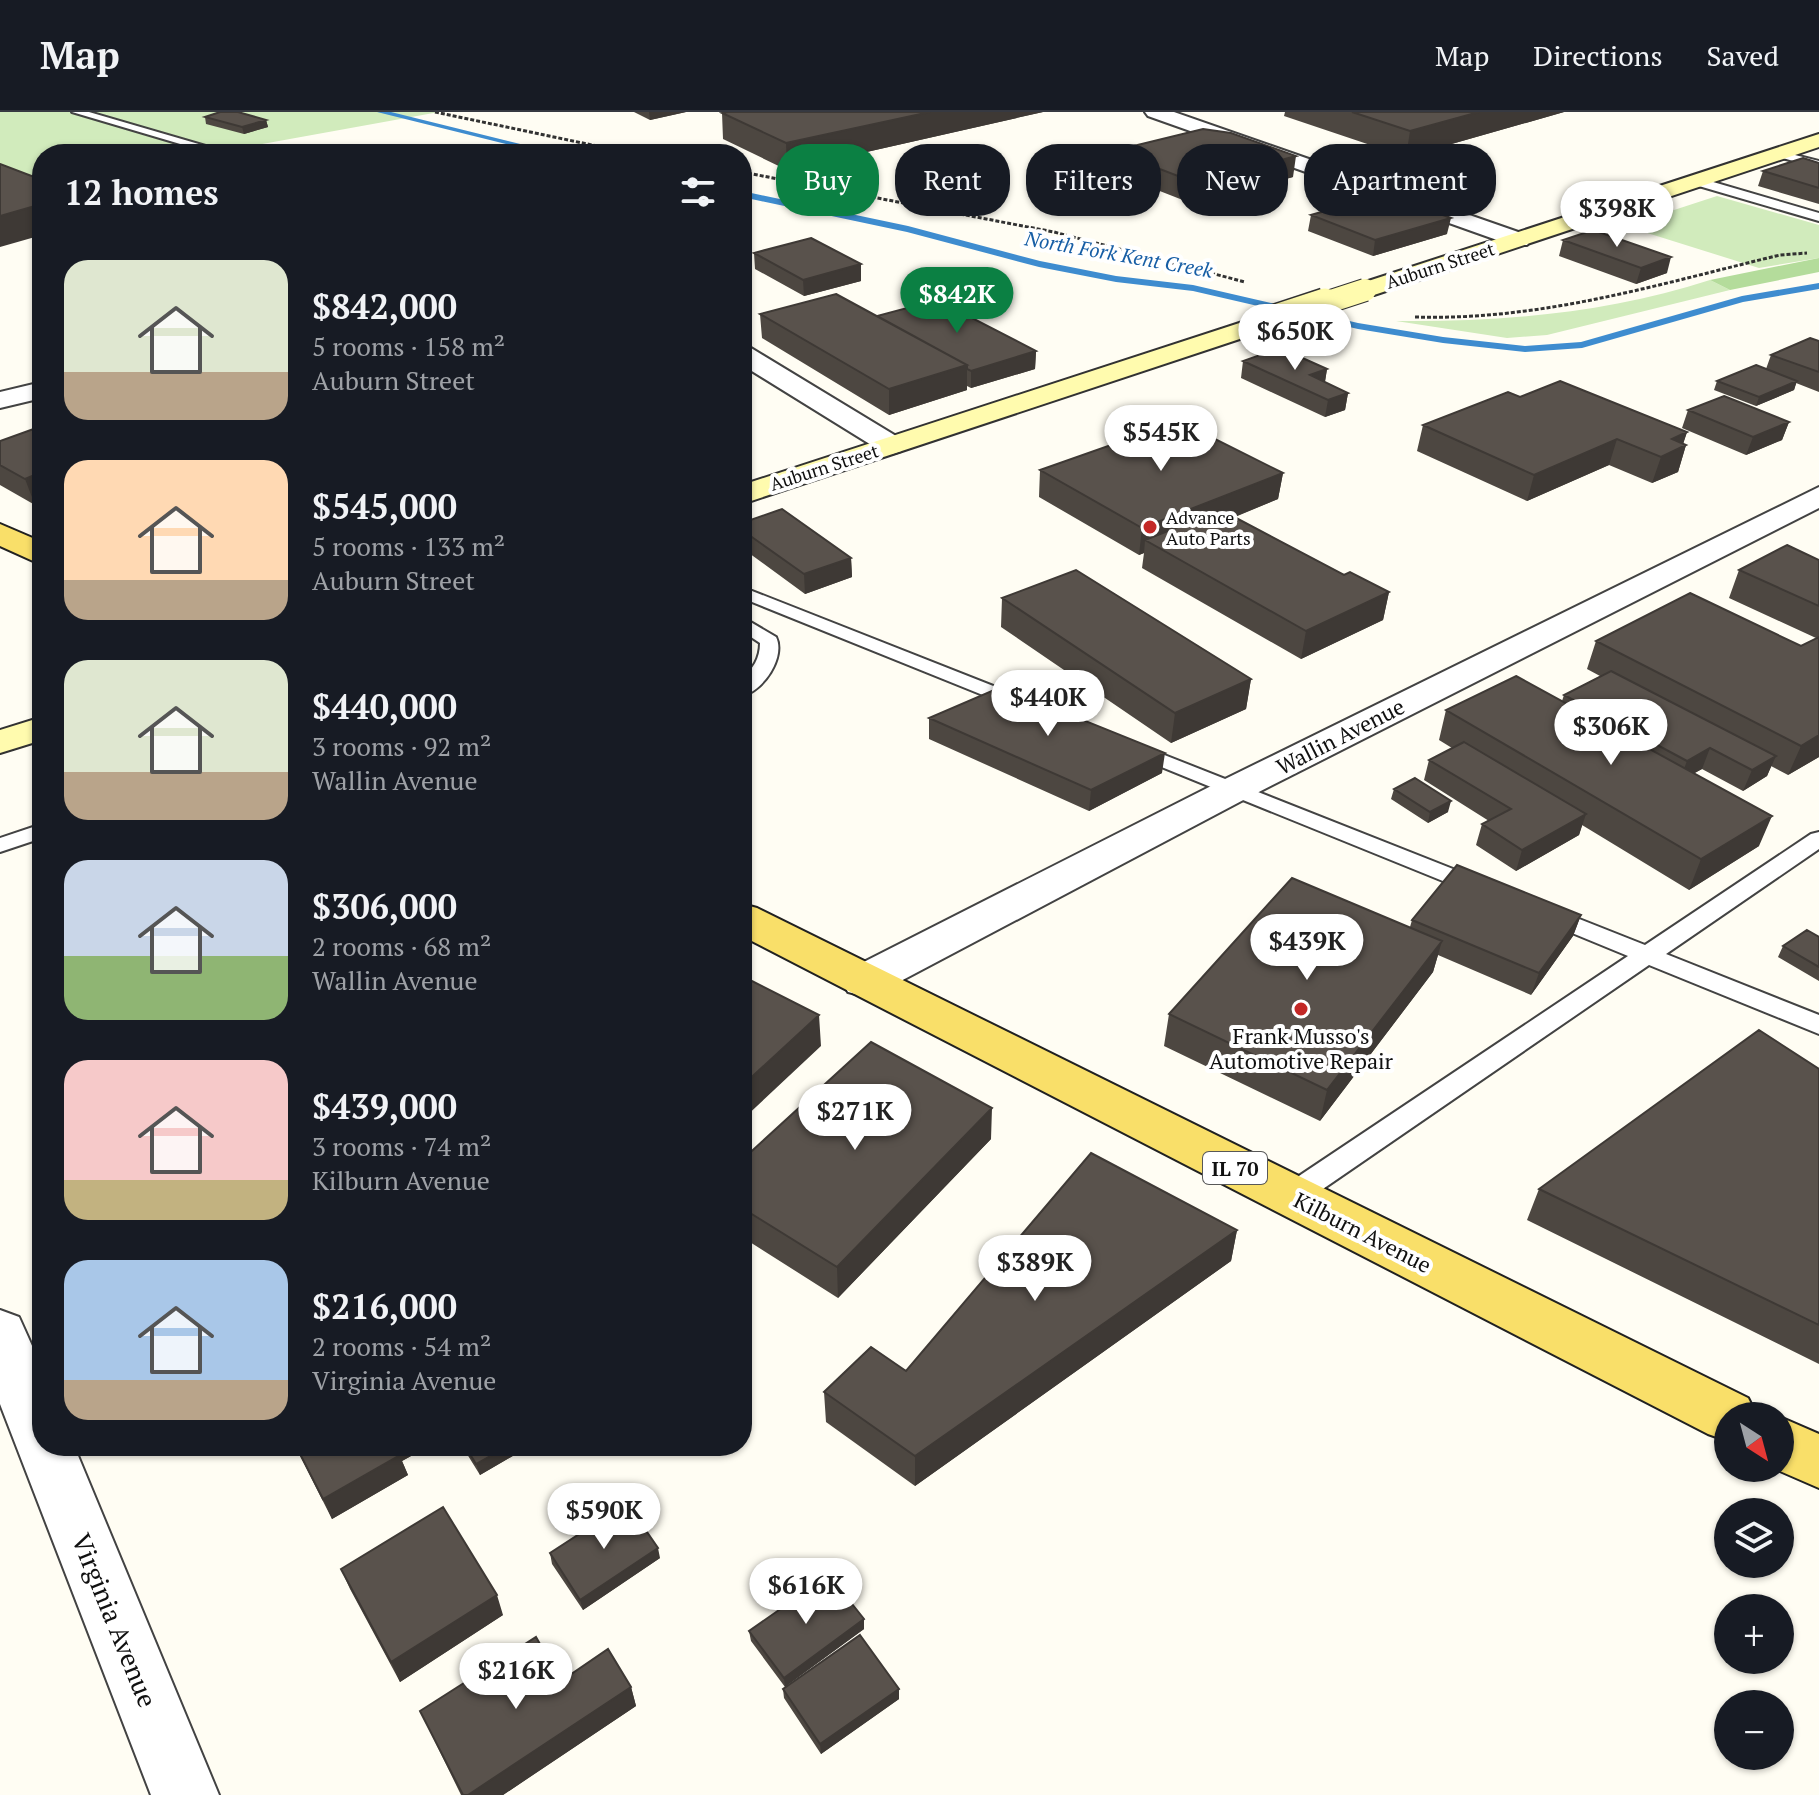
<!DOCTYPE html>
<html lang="en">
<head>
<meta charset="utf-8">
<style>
  :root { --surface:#171b24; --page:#20242c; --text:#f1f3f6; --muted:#9ea1a6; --line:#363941; --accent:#0b8043 }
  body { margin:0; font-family:"PT Serif",serif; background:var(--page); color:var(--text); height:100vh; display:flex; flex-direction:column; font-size:30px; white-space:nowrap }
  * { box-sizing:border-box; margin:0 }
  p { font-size:26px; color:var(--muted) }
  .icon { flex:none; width:44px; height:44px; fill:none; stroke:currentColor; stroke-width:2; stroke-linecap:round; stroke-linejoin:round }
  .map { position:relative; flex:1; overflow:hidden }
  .sheet { position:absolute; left:32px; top:32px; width:720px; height:1312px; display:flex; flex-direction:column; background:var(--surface); border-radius:32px; box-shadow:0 2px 6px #0004 }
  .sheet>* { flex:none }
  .top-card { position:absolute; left:776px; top:32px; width:760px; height:72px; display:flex; gap:16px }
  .needle { width:52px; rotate:144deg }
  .fabs { position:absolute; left:1714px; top:1290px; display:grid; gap:16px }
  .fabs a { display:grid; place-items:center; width:80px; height:80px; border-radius:50%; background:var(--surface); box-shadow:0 2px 6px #0004; font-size:40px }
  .price { position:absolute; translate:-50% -68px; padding:0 18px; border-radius:28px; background:#fff; color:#222; font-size:26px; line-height:52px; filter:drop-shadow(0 2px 4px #0008) }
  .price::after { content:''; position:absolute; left:50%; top:48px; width:24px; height:18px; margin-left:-12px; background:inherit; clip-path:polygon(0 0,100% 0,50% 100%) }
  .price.selected { background:var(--accent); color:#fff }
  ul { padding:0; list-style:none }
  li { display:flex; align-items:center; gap:24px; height:200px; padding:0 32px }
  li span { display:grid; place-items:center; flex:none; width:224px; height:160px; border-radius:24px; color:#555 }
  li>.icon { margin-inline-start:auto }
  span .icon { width:96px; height:96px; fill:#fffc; stroke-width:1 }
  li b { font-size:34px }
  h2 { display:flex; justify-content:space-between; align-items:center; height:96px; padding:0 32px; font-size:34px }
  .tag { padding:0 28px; border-radius:32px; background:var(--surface); box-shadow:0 2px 6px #0004; font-size:28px; line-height:72px }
  .tag.selected { background:var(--accent); color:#fff }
  header { display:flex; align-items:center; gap:48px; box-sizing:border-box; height:112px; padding:0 40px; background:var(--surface); border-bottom:2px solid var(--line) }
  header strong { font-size:38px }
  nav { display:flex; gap:44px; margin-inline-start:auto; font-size:28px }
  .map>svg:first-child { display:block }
  .green { fill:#d1ebbc }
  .forest { fill:#b4dc9b }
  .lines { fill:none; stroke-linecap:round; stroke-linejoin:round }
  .stream { fill:#3e8ccf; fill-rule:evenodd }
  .service-casing { stroke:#434343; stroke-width:4 }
  .minor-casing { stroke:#434343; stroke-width:4 }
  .secondary-casing { stroke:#323232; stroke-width:4 }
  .primary-casing { stroke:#212121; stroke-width:4 }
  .path { stroke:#323232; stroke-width:3; stroke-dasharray:4 2; stroke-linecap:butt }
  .service { fill:#fff; fill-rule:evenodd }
  .minor { fill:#fff; fill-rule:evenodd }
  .secondary { fill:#fffbae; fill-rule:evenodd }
  .primary { fill:#f9df69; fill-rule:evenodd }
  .secondary-bridge-far1-casing { stroke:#323232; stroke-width:24; stroke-linecap:butt }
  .secondary-bridge-casing { stroke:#323232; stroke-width:32; stroke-linecap:butt }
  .secondary-bridge-far1 { stroke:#fffbae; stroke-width:22 }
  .secondary-bridge { stroke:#fffbae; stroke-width:29 }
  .wall { fill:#4d4741 }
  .shaded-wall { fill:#3e3935 }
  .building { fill:#59524c; stroke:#3e3935; stroke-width:2 }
  .poi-dot { fill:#c32826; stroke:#fff; stroke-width:3 }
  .labels { text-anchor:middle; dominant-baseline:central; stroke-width:8; stroke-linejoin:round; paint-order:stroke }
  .far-street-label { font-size:18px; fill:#101010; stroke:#fff }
  .far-poi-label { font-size:18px; fill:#101010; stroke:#fff; text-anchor:start }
  .far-water-label { font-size:20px; font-style:italic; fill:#175ea5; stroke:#fff }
  .shield { fill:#fff; stroke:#585858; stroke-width:2 }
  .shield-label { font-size:20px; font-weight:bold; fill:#101010 }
  .street-label { font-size:22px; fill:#101010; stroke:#fff }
  .poi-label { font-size:22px; fill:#101010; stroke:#fff }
  .near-street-label { font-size:26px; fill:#101010; stroke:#fff }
</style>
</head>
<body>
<header>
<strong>Map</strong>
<nav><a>Map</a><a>Directions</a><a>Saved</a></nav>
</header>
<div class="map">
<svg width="1819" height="1683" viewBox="0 0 1819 1683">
  <rect width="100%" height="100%" fill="#fffdf3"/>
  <!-- green -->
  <path class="green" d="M0 0H439L207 42H42V72L0 69Z
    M1717 84 1819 113V146L1759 156 1625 114Z
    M1710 168 1730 178 1547 223 1507 226 1396 209C1503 210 1608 201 1710 168Z"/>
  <!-- forest -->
  <path class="forest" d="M1819 146V160L1730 178 1710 168Z"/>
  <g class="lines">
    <!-- stream -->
    <path class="stream" d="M377 0H391L561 42H546Z
      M742 79 908 114 1040 149 1116 164 1193 173 1358 211 1443 225 1525 234 1581 230 1742 184 1819 171V177L1743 190 1582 236 1525 240 1443 231 1358 217 1193 179 1116 170 1039 155 907 120 742 85Z"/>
    <!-- service casing -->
    <g class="service-casing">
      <path id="service" d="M72 0H89L233 42H214Z
        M1779 39 1819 49V56L1775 44 1773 42Z
        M1696 65 1819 101V109L1692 72 1690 69Z
        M742 475 1029 588 1032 592 1029 596H1015L742 486Z
        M742 505 776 525C786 545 763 579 742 584V567C753 556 760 547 760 531L742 519Z
        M1134 631 1486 770 1489 775 1486 780H1470L1127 641 1124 637Z
        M42 712V726L0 740V726Z
        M1819 720V737L1666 842 1819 903V922L1649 853 1301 1092 1291 1095 1281 1092 1277 1084 1281 1076 1628 844 1538 807 1534 802 1538 797H1554L1645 833 1811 722Z"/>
    </g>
    <!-- minor casing -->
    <g class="minor-casing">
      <path id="minor" d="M1145 0H1174L1527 123 1531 128 1527 133H1511L1148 4Z
        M742 234 751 236 901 327 906 333 901 339 891 342 881 339 742 253Z
        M42 270V286L0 296V280Z
        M1819 375V396L1249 685 880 880 864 884 848 880 842 869 848 858 1221 669Z
        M0 1198 19 1205 42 1256V1334H74L219 1683H151L0 1292Z"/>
    </g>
    <!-- secondary casing -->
    <g class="secondary-casing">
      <path id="secondary" d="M1819 22V35L1374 183H1356L1353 178 1356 173Z
        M1264 203 1273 206 1277 211 1273 216 742 392V373Z
        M42 605V628L0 641V618Z"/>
    </g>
    <!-- primary casing -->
    <g class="primary-casing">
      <path id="primary" d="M0 412 42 430V453L0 434Z
        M742 792 757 796 1748 1286 1757 1304H1728V1329L1708 1322 742 824Z
        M1780 1305 1819 1322V1376L1773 1356H1780Z"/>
    </g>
    <!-- path -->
    <path class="path" d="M435 0 635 42
      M742 60 1054 120 1245 170
      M1415 205C1541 209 1659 172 1780 143L1807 141"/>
    <!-- service -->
    <use href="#service" class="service"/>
    <!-- minor -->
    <use href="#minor" class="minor"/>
    <!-- secondary -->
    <use href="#secondary" class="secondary"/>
    <!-- primary -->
    <use href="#primary" class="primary"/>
    <!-- secondary-bridge-far1 casing -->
    <g class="secondary-bridge-far1-casing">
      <path id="secondary-bridge-far1" d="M1319 193 1365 178"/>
    </g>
    <!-- secondary-bridge casing -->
    <g class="secondary-bridge-casing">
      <path id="secondary-bridge" d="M1264 211 1325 191"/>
    </g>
    <!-- secondary-bridge-far1 -->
    <use href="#secondary-bridge-far1" class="secondary-bridge-far1"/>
    <!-- secondary-bridge -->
    <use href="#secondary-bridge" class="secondary-bridge"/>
  </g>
  <!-- wall -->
  <path class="wall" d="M634 0H686L650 8Z
    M1043 0 787 58 723 27 722 1Z
    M1285 0H1564L1406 45 1284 4Z
    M205 5 266 8 268 15 244 22 206 12Z
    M1113 39 1293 65 1193 92 1111 60 1112 57 1097 52V44L1113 40Z
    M1819 51V92L1758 74 1763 59Z
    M1344 83 1447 122 1373 144 1308 119 1311 103 1342 94Z
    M1563 128 1667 161 1636 172 1559 144Z
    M754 141 861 152V169L804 184 755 157Z
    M760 202 877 204 1036 239 1035 257 971 276 967 274V278L889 303 762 226Z
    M1819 229V280L1796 271 1794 278 1756 294 1714 278 1717 269 1766 257 1771 243Z
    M1243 249 1327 257 1325 270 1348 281 1345 298 1325 305 1241 266Z
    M1520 285 1687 320 1683 332 1686 333 1678 360 1652 371 1609 353 1527 389 1417 339 1423 313Z
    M1688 298 1789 310 1782 328 1746 343 1682 316Z
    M42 314V391L35 393 0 373V329Z
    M1040 358 1283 361 1278 387 1235 405 1344 463 1389 480 1383 508 1301 547 1142 456 1144 441 1139 443 1039 385Z
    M742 411 851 446 852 465 805 482 742 436Z
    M1819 448V645L1788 663 1771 654 1767 664 1743 679 1702 657 1694 661 1759 734 1689 778 1582 713 1579 723 1516 759 1476 733 1482 712 1489 709 1424 668 1429 648 1452 636 1439 628 1446 598 1562 589 1564 583 1600 564 1587 557 1596 529 1801 534 1816 526 1729 486 1739 458Z
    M1002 486 1251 567 1246 597 1171 631 1001 515Z
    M929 606 1162 661 1089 699 929 627Z
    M1394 677 1448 700 1428 711 1391 687Z
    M1581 803 1573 824 1531 883 1438 843 1433 860 1320 1009 1164 934 1169 902 1410 815 1412 808Z
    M1819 825V869L1778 845 1783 834Z
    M1819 957V1252L1527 1108 1539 1077Z
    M991 1027 838 1186 742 1125V1048Z
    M1237 1118 1231 1149 915 1374 826 1310 824 1280 906 1259Z
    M295 1334H429L402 1349 408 1363 332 1407Z
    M462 1334H530L480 1363Z
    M550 1441 660 1446 583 1498 552 1452Z
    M341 1457 503 1503 400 1570 350 1477Z
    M864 1507V1517L787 1573 899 1587 821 1642 784 1586 783 1577 785 1575 751 1529 749 1519Z
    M561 1569 631 1575 636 1594 503 1683H461L420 1599Z"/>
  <!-- shaded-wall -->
  <path class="shaded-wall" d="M649 0H686L650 8Z
    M930 0H1043L787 58 786 31Z
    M1479 0H1564L1406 45 1410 19Z
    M266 8 268 15 244 22 242 15Z
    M1296 44 1293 65 1193 92 1196 71Z
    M42 92V123L0 135V104Z
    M1451 106 1447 122 1373 144 1375 128Z
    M1671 145 1667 161 1636 172 1641 156Z
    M861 152V169L804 184 803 168Z
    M1036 239 1035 257 971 276V259Z
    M967 253V278L889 303V277Z
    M1327 257 1324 275 1310 263Z
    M1797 269 1794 278 1756 294 1759 285Z
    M1348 281 1345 298 1325 305 1328 288Z
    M1789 310 1782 328 1746 343 1753 325Z
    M1687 320 1682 335 1686 333 1678 360 1652 371 1661 345 1672 327Z
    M1617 327 1609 353 1527 389 1534 363Z
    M42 360V391L35 393 25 367Z
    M1283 361 1278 387 1158 436 1145 428 1144 441 1139 443 1142 416Z
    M851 446 852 465 805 482 804 462Z
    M1389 480 1383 508 1301 547 1306 519Z
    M749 515 750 535 742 540V516Z
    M1251 567 1246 597 1171 631 1175 601Z
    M1819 623V645L1788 663 1801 634Z
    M1710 636 1702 657 1679 670 1687 649Z
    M1165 641 1162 661 1089 699 1091 678Z
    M1776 644 1767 664 1743 679 1752 658Z
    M1451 689 1448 700 1428 711 1430 700Z
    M1586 702 1579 723 1516 759 1522 738Z
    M1772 704 1759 734 1689 778 1701 747Z
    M1581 803 1573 824 1531 883 1539 861Z
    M1442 829 1433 860 1320 1009 1327 978Z
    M819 903 821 934 742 1008V974Z
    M992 996 991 1027 838 1186 837 1155Z
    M1237 1118 1231 1149 915 1374V1344Z
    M394 1334H429L402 1349 408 1363 332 1407 323 1387Z
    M508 1334H530L480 1363 476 1352Z
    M658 1436 660 1446 583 1498 580 1488Z
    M497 1483 503 1503 400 1570 391 1550Z
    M864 1507V1517L785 1575 784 1566Z
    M631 1575 636 1594 503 1683H468Z
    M899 1577V1587L821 1642 820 1632Z"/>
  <!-- building -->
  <path class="building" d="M220 0H238L266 8 242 15 205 5Z
    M728 0H930L786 31 722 1Z
    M1352 0H1479L1410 19Z
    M1203 17 1231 21 1296 44 1196 71 1113 39Z
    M1113 40 1112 50 1097 44Z
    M1803 46 1819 51V76L1763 59Z
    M0 52 42 68V92L0 104Z
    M1369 76 1451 106 1375 128 1311 103 1360 89 1344 83Z
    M1593 118 1671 145 1641 156 1563 128Z
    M811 126 861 152 803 168 754 141Z
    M836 182 967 253 889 277 760 202Z
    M937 188 1036 239 971 259 967 257V253L877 204Z
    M1810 226 1819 229V260L1771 243Z
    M1280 236 1327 257 1310 263 1348 281 1328 288 1243 249Z
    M1756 253 1797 269 1759 285 1717 269Z
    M1560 269 1687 320 1672 327 1686 333 1661 345 1617 327 1534 363 1423 313 1508 280 1520 285Z
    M1724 284 1789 310 1753 325 1688 298Z
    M1179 309 1283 361 1142 416 1040 358Z
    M42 314V360L25 367 0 353V329Z
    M782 397 851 446 804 462 742 418V411Z
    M1221 398 1344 463 1350 460 1389 480 1306 519 1145 428Z
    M1787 433 1819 448V494L1739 458Z
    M1076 458 1251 567 1175 601 1002 486Z
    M1690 481 1801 534 1819 525V623L1801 634 1596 529Z
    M742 512 749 515 742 519Z
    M1611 559 1776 644 1752 658 1710 636 1687 649 1564 583Z
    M1516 564 1772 704 1701 747 1446 598Z
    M1001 575 1165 641 1091 678 929 606Z
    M1464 630 1586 702 1522 738 1482 712 1511 697 1429 648Z
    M1415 666 1451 689 1430 700 1394 677Z
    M1457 753 1581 803 1539 861 1412 808Z
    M1292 766 1442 829 1327 978 1169 902Z
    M1807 818 1819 825V855L1783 834Z
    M742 864 819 903 742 974Z
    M1759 918 1819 957V1213L1539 1077Z
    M871 930 992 996 837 1155 742 1096V1048Z
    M1091 1041 1237 1118 915 1344 824 1280 871 1235 906 1259Z
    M296 1334H395L400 1343 323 1387Z
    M465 1334H508L476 1352Z
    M627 1391 658 1436 580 1488 550 1441Z
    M443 1395 497 1483 391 1550 341 1457Z
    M829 1463 864 1507 784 1566 749 1519Z
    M860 1523 899 1577 820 1632 783 1577Z
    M536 1525 561 1569 608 1537 631 1575 468 1683H463L420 1599Z"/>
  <!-- markers -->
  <g class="poi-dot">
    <circle cx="1150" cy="415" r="8"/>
    <circle cx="1301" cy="897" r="8"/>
  </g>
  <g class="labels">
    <!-- far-street labels -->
    <g class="far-street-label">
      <text transform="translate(1440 153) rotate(-18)">Auburn Street</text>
      <text transform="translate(824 355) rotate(-18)">Auburn Street</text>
    </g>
    <!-- far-poi labels -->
    <g class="far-poi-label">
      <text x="1166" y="405">Advance<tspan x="1166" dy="21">Auto Parts</tspan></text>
    </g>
    <!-- far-water labels -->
    <g class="far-water-label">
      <text transform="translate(1119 142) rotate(10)">North Fork Kent Creek</text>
    </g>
    <!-- shield labels -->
    <rect class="shield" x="1203" y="1040" width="64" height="32" rx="6"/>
    <g class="shield-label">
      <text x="1235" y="1056">IL 70</text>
    </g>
    <!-- street labels -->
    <g class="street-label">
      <text transform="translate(1340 624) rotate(-27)">Wallin Avenue</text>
      <text transform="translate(1363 1120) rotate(27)">Kilburn Avenue</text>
    </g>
    <!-- poi labels -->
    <g class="poi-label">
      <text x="1301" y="923">Frank Musso's<tspan x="1301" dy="25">Automotive Repair</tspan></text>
    </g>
    <!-- near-street labels -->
    <g class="near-street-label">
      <text transform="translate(115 1508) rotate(68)">Virginia Avenue</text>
    </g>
  </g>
</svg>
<div class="fabs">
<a><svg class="needle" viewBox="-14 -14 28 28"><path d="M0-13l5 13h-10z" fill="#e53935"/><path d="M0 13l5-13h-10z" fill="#9ea1a6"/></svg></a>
<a><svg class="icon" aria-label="layers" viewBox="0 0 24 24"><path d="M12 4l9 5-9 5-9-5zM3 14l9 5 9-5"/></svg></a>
<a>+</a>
<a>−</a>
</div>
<b class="price" style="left:1617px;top:137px">$398K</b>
<b class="price selected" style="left:957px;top:223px">$842K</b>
<b class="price" style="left:1295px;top:260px">$650K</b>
<b class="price" style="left:1161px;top:361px">$545K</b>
<b class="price" style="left:1048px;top:626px">$440K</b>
<b class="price" style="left:1611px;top:655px">$306K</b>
<b class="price" style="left:1307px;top:870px">$439K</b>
<b class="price" style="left:855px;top:1040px">$271K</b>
<b class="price" style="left:1035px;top:1191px">$389K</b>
<b class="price" style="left:604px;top:1439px">$590K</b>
<b class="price" style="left:806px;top:1514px">$616K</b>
<b class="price" style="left:516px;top:1599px">$216K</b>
<div class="top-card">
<a class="tag selected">Buy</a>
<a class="tag">Rent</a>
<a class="tag">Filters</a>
<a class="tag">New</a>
<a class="tag">Apartment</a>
</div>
<section class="sheet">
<h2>12 homes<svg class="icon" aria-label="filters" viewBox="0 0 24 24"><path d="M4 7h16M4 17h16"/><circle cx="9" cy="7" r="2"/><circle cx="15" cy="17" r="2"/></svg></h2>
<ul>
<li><span style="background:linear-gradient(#dfe7d0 70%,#b9a48a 0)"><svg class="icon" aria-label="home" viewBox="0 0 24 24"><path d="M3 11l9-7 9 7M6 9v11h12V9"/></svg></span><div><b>$842,000</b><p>5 rooms · 158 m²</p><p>Auburn Street</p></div></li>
<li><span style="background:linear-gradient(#ffd9b3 75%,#b9a48a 0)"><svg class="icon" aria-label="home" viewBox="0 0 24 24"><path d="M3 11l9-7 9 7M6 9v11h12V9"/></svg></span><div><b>$545,000</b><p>5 rooms · 133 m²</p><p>Auburn Street</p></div></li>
<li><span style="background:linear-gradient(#dfe7d0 70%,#b9a48a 0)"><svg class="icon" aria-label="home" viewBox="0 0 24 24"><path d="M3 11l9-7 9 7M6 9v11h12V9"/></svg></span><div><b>$440,000</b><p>3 rooms · 92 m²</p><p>Wallin Avenue</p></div></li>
<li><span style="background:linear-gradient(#c9d6e8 60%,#8fb573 0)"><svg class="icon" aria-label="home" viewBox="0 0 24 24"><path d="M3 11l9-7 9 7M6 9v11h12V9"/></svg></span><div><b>$306,000</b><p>2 rooms · 68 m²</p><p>Wallin Avenue</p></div></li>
<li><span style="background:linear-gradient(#f6c9c9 75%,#c2b280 0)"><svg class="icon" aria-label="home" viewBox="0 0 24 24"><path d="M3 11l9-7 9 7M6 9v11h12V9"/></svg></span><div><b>$439,000</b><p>3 rooms · 74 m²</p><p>Kilburn Avenue</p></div></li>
<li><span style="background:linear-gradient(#a9c7e8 75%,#b9a48a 0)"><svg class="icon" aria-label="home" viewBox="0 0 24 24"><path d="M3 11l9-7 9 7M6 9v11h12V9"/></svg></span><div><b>$216,000</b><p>2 rooms · 54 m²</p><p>Virginia Avenue</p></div></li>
</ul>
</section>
</div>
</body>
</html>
